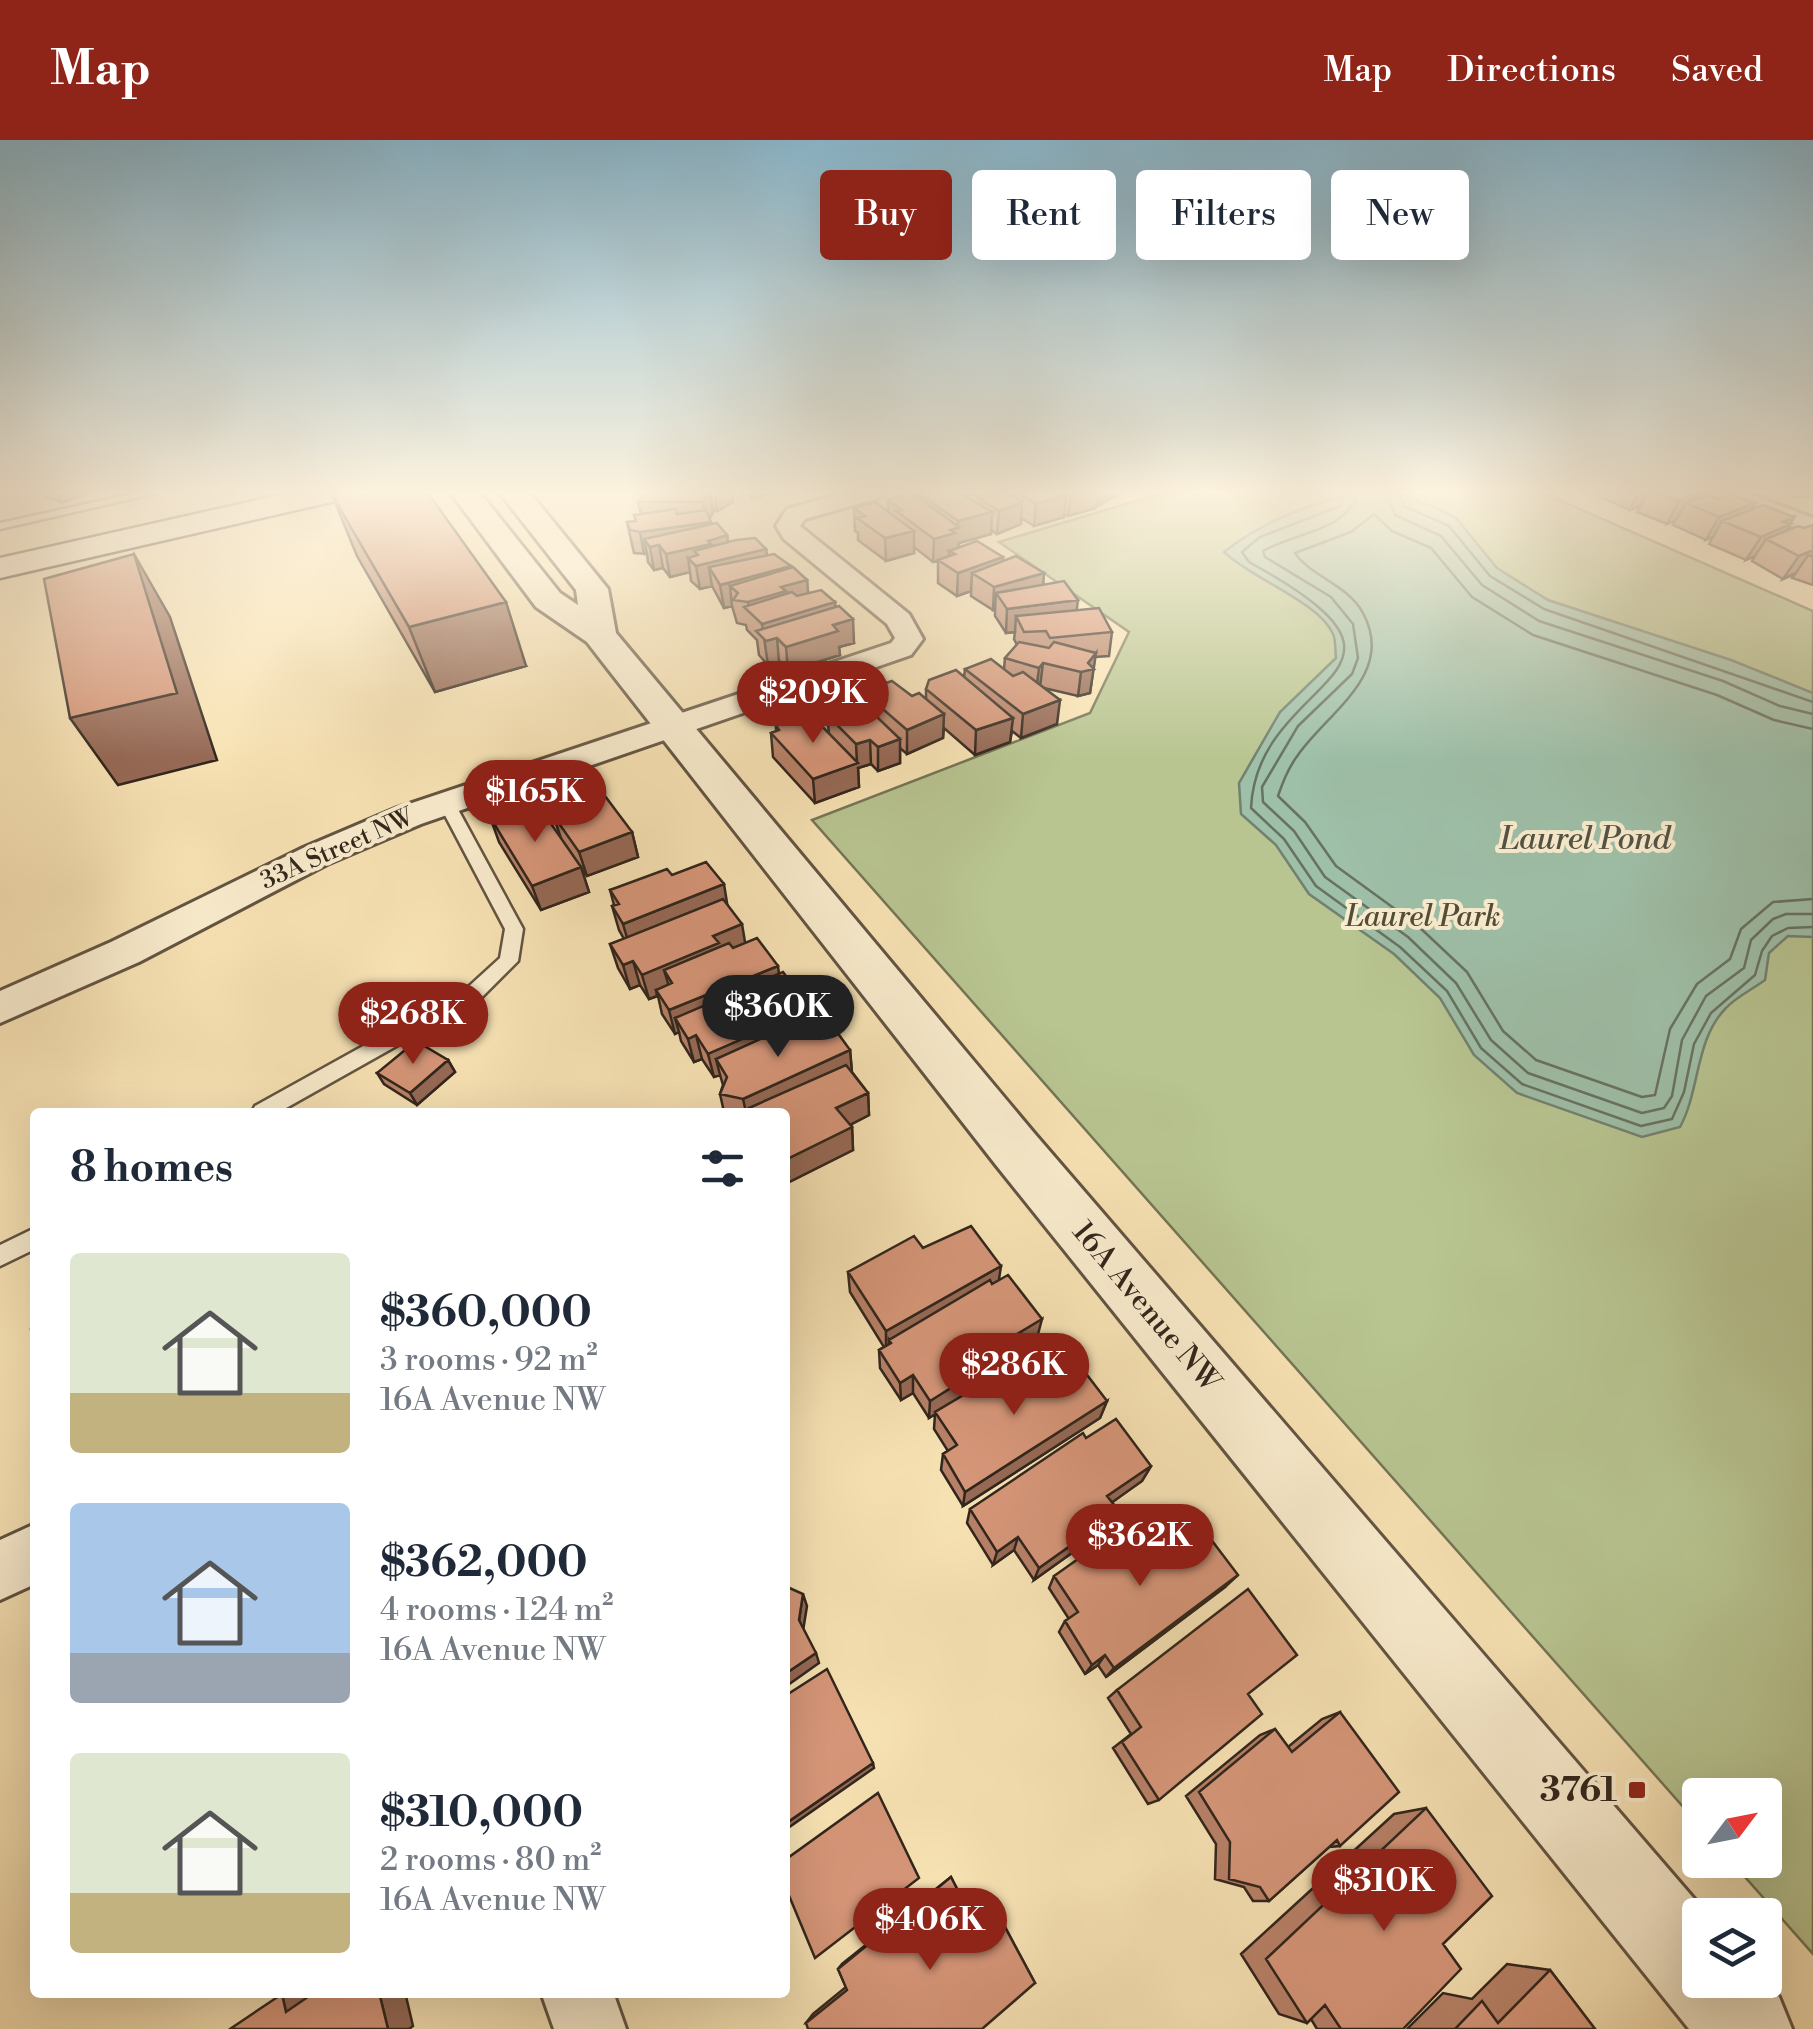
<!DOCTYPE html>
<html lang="en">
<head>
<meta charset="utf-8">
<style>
  :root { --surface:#fff; --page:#f6f6f7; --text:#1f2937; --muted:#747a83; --accent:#8f2418 }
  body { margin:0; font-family:"Libre Bodoni",serif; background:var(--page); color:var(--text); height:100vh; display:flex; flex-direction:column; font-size:38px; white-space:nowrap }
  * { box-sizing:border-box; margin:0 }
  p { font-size:32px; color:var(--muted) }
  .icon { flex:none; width:55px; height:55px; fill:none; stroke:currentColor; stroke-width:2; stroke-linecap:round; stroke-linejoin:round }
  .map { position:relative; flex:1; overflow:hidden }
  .drawer { position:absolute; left:30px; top:968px; width:760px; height:890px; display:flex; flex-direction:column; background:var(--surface); border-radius:10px; box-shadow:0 10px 40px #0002 }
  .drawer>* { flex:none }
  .hud { position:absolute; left:820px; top:30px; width:842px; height:90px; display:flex; gap:20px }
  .needle { width:65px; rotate:58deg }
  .controls { position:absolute; left:1682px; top:1638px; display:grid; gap:20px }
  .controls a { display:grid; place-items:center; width:100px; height:100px; border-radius:10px; background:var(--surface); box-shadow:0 10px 40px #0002; font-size:50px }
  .price { position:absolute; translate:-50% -85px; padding:0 22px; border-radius:35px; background:var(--accent); color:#fff; font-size:32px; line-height:65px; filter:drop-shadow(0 2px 5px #0008) }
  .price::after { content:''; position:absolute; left:50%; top:60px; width:30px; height:22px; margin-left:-15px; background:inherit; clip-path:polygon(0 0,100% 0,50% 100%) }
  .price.on { background:#222; color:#fff }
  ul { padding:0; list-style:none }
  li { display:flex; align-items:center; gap:30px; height:250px; padding:0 40px }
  li span { display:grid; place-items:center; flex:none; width:280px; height:200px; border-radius:10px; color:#555 }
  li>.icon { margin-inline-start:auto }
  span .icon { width:120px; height:120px; fill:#fffc; stroke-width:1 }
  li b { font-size:42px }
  h2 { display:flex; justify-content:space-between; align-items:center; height:120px; padding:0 40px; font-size:42px }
  .pill { padding:0 35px; border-radius:10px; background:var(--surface); box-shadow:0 10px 40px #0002; font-size:35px; line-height:90px }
  .pill.on { background:var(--accent); color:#fff }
  header { display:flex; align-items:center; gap:60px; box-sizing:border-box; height:140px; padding:0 50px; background:var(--accent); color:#fff }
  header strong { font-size:48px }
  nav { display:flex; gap:55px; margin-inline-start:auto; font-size:35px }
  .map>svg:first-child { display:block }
  .green { fill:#b8c591; stroke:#747556; stroke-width:2.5 }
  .water { fill:#9ebfa8; stroke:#728170; stroke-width:2.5 }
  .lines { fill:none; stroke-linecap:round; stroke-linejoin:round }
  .shore { stroke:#677262; stroke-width:2.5 }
  .service-casing { stroke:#625442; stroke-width:5 }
  .minor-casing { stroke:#625442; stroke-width:6 }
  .tertiary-casing { stroke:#625442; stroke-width:6 }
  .secondary-casing { stroke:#30251c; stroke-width:5 }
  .service { fill:#faedcf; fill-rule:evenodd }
  .minor { fill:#faedcf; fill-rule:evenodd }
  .tertiary { fill:#faedcf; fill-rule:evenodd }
  .secondary { fill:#faedcf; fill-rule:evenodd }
  .wall { fill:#b88168; stroke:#30251c; stroke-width:2.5 }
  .shaded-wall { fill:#966955; stroke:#30251c; stroke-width:2.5 }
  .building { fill:#d69679; stroke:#30251c; stroke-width:2.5 }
  .poi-dot { fill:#8f2418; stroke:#faedcf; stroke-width:4 }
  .labels { text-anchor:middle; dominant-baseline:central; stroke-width:8; stroke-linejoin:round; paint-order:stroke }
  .far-street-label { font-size:25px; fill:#30251c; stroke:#faedcf }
  .park-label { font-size:30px; font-style:italic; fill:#524d39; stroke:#faedcf }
  .street-label { font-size:30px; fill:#30251c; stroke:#faedcf }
  .water-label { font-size:32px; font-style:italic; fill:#515346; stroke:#faedcf }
  .near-poi-label { font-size:35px; font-weight:bold; fill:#30251c; stroke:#faedcf; text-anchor:end }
</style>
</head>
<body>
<header>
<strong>Map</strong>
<nav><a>Map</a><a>Directions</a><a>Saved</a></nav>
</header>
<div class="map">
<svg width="1813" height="1889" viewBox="0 0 1813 1889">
  <rect width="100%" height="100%" fill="#f8e3b5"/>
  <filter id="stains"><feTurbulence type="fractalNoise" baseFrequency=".002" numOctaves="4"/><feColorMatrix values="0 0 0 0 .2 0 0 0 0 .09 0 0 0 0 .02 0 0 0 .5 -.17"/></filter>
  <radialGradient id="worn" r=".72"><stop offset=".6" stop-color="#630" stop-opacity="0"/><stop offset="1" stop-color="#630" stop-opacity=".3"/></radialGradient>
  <!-- green -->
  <path class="green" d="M1162 353H1543L1813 471V1814L1730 1720H1765V1655H1700V1686L812 680 1090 573 1129 492 999 402Z"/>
  <!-- water -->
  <path class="water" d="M1350 353H1397L1432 366 1456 378 1497 428 1548 460 1731 520 1813 553V797L1788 796 1769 813 1765 840C1753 849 1736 857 1726 868 1695 899 1700 951 1680 987L1642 997 1517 953 1474 915 1440 858 1394 814 1309 754 1276 705 1241 674 1239 643 1280 572 1336 518C1335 511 1336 500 1333 494 1319 462 1252 439 1224 412 1263 381 1303 368 1350 353Z"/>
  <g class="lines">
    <!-- shore -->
    <path class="shore" d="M1346 353 1340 366 1260 397 1242 412 1249 422C1459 537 1257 532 1251 668L1284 699 1316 746 1400 807 1447 851 1481 908 1522 944 1641 986 1672 979 1684 952 1694 904 1711 873 1755 835 1762 811 1772 796 1788 788 1813 787
      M1358 353C1347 391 1294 393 1263 411L1265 417 1331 457 1353 484 1358 518 1352 534 1298 586 1262 647 1263 662 1294 691 1325 737 1408 797 1456 843 1491 900 1528 933 1642 973 1664 968 1672 956 1682 900 1706 856 1744 828 1751 800 1773 779 1786 774H1813
      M1387 353 1395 375 1441 396 1482 445 1539 481 1723 541 1780 566 1813 574
      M1399 353 1404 366 1449 386 1490 436 1544 469 1813 562
      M1813 589 1774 580 1717 555 1533 495 1472 457 1431 408 1392 391 1374 374 1351 392 1295 413C1310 436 1347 444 1363 473 1396 534 1328 572 1298 615 1288 628 1283 641 1278 656L1305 682 1336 726 1417 785 1467 832 1503 891 1536 920 1642 957 1655 955 1670 889 1697 844 1730 819 1741 789 1773 762 1813 759"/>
    <!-- service casing -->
    <g class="service-casing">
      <path id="service" d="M136 353H157L0 389V383Z
        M446 657 454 662 523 789 518 821 480 859 279 972H252L255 966 466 849 500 818 505 789 438 662Z
        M35 1088V1109L0 1126V1105Z"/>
    </g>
    <!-- minor casing -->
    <g class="minor-casing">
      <path id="minor" d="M844 353H883L879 358 805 379 800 386 909 474 923 499 911 515 421 684 327 724 139 822 0 883V851L111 802 303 708 397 668 891 503 895 498 887 484 784 399 776 386 787 369Z
        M1714 353H1748L1813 378V394L1718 358Z
        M35 1384V1444L0 1460V1400Z
        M541 1852H613L626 1889H554Z"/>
    </g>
    <!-- tertiary casing -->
    <g class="tertiary-casing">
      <path id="tertiary" d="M451 353H480L560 453 578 465 576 450 500 353H530L608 449 616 493 1034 993 1708 1775H1700V1840H1764L1779 1857 1792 1889H1689L996 1025 604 524 587 502 536 467Z"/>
    </g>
    <!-- secondary casing -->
    <g class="secondary-casing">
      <path id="secondary" d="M289 353H346L342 359 331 362 0 438V418Z"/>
    </g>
    <!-- service -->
    <use href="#service" class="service"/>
    <!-- minor -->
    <use href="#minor" class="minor"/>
    <!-- tertiary -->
    <use href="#tertiary" class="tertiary"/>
    <!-- secondary -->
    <use href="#secondary" class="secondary"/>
  </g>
  <!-- wall -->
  <path class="wall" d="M42 353H87L62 363 44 356Z
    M645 353H732L733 362 717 371 712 369 713 373 709 379 711 384 727 395 728 402 766 409 767 415 791 428 807 440 808 453 835 462V467L854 503 839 507 840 515 788 531 779 521 768 525 759 515 757 500 747 490 746 485 737 483 732 466 724 468 712 446 700 449 691 441 690 432 670 437 663 428 654 430 648 422 647 414 634 413 627 382 636 381 641 374 638 362Z
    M917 353 966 357V353H1120L1100 365 1096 363V368L1068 376 1064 374V377L1034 386 1021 378V384L997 394 991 390V394L959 403V407L1044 433 1043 445 1077 470 1112 492 1109 516 1095 517 1090 553 1078 556 1044 548 1057 584 1021 598 1012 591 1010 602 975 615 944 588 943 598 907 614 900 608V623L878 631 871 624 858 628 859 647 815 663 773 617 771 593 776 591V586L829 594 826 565 862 563V551L926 558V549L964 537 965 529H1004L1005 518 1017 505 1014 499 1015 492 1006 493 995 476V469L993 470 971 456V451L957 456 938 443V421L933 422 914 407V413L886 421 858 400V393L855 391 854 368 888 372V360L917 357Z
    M1597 353H1708L1706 356 1718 360 1755 363 1751 370 1794 377 1787 390 1804 388 1813 385V445L1792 438 1796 433 1783 439 1752 421 1755 416 1746 420 1709 404 1713 397 1706 400 1673 385 1676 380 1667 384 1637 372 1641 365 1630 370 1596 355Z
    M1785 353H1813L1812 356 1798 358Z
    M332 355 526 526 435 552 357 416Z
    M557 653 632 692 638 717 587 736 581 728 589 752 541 770 499 702 490 677 536 681 561 698 553 675 563 672Z
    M672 735 728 766 745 803 803 859 806 883 779 896 783 901 850 910 852 932 868 953 869 975 850 985 852 987 853 1010 787 1043 785 1039V972H724L720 954 723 945 720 935 714 937 702 919 694 922 681 901 679 892 675 894 662 874 658 856 649 859 640 845 630 849 618 828 610 804 624 799 619 790 612 766 614 765 610 750Z
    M448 920 455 932 417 965 384 944 377 933Z
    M923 1108 999 1140 1037 1198 1023 1207 1020 1222 1004 1231 1014 1245 1107 1261 1100 1278 963 1366 941 1330 943 1314 948 1311 934 1289 935 1274 929 1278 913 1253 901 1260 880 1228 879 1210 884 1207 850 1152 848 1132Z
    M1086 1298 1151 1326 1142 1341 1112 1362 1111 1385 1034 1440 1014 1410 993 1425 967 1383 970 1369Z
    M1145 1412 1225 1447 1106 1537 1098 1525 1085 1534 1059 1492 1065 1481 1069 1479 1049 1448 1054 1436Z
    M1117 1550 1248 1554 1159 1660 1148 1664 1113 1608 1131 1594 1108 1558Z
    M1340 1572V1706L1329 1707 1269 1761H1253L1244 1747 1215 1739 1216 1704 1186 1656 1260 1595 1275 1589 1288 1607 1322 1579Z
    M1426 1668 1443 1804 1403 1889H1317L1311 1879 1307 1883 1279 1874 1241 1814 1394 1674Z
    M951 1737 976 1786 992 1772 998 1774 1035 1843 806 1883 813 1874 846 1847 838 1829 842 1824Z
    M1507 1824 1550 1830 1595 1889H1407L1443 1853 1472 1859Z"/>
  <!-- shaded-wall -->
  <path class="shaded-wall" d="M56 353H87L62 363Z
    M708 353H710L713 373 707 382H711L713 399 727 395 730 417 766 409 769 432 709 428 712 446 700 449 696 426 688 418 690 432 670 437 666 414 659 405 663 428 654 430 650 407 644 399 647 414H644L640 392 706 383 703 362Z
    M715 353H732L733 362 717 371Z
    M750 353H773L751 359Z
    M1073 353H1098L1096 368 1068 376 1071 354Z
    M1101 353H1120L1100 365Z
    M1638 353H1647L1641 365 1630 370Z
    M1695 353H1708L1701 365 1686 363 1676 380 1667 384 1679 361Z
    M1801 353H1813V356L1798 358Z
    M1066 355 1064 377 1034 386 1036 364Z
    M1022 362 1021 384 997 394 999 371Z
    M1755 363 1741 386 1722 381 1713 397 1706 400 1719 377Z
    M992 372 991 394 959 403 958 410 950 412 949 411V418L933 422 934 399 950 390 958 388V381Z
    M1794 377 1778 405 1766 399 1755 416 1746 420 1761 397 1783 382Z
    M914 391V413L886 421 885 398Z
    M1813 410V417L1808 415 1796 433 1783 439 1799 416Z
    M134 414 170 477 217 620 118 645 70 578Z
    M1003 417 1001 440 972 433 971 451 957 456 958 433Z
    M791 426 792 444 807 440 809 463 749 471 748 462 730 446 732 466 724 468 720 445Z
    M1044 433 1042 456 996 453 995 469 993 470 994 447Z
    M1078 460 1075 483 1016 476 1015 492 1006 493 1007 469Z
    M506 462 526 526 435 552 409 487Z
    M835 462 836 484 853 479 854 503 839 507 840 515 788 531 786 507 777 498 779 521 768 525 762 484Z
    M1096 513 1090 553 1078 556 1081 532Z
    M1043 523 1040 547 1036 552 1039 528Z
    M1060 560 1057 584 1021 598 1023 574Z
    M944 574 943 598 907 614V590Z
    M1013 578 1010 602 975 615 976 590Z
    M900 599V623L878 631V607Z
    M870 600 871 624 858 628 859 647 815 663 813 639 857 623 856 604Z
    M632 692 638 717 587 736 579 712Z
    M581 727 589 752 541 770 532 746Z
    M724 744 728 769 630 808 623 784Z
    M742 784 746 808 672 843 664 830 670 850H656L657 856 649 859 642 835 713 796Z
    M633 821 640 845 630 849 623 825Z
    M778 826 781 850 675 878 679 892 675 894 669 870Z
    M803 859 806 883 774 898 716 919 720 935 714 937 708 914 766 877Z
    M696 895 702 919 694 922 688 899Z
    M850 910 852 933 749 968 750 972H746L743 959Z
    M448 920 455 932 417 965 410 953Z
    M868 953 869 975 838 991 836 968Z
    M852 987 853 1010 787 1043 785 1020Z
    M1001 1126 998 1146 891 1203 889 1200V1208L886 1210V1191Z
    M1042 1179 1037 1198 1023 1207 1020 1222 929 1278 930 1261 1017 1194Z
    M913 1235V1253L901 1260 900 1243Z
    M1107 1261 1100 1278 963 1366 965 1352Z
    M1151 1326 1142 1341 1100 1371 1107 1356Z
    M1119 1371 1111 1385 1034 1440 1039 1428Z
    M1018 1397 1014 1410 993 1425 997 1412Z
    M1238 1435 1225 1447 1106 1537 1114 1528Z
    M803 1454 807 1466 803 1491 799 1480Z
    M816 1513 819 1523 785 1547V1534Z
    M1105 1515 1098 1525 1085 1534 1092 1525Z
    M873 1623 874 1628 785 1690V1684Z
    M294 1852H312L315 1867 286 1872 282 1854Z
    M379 1852H405L413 1886 409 1889H388Z"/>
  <!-- building -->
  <path class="building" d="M339 353H428L506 462 409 487 332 355Z
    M645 353H708L703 362H638Z
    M912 353 959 387 950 390 955 393 934 399 896 371 902 370 888 360Z
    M918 353H960L992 372 958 381Z
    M971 353H1009L1022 362 999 371Z
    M1019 353H1063L1066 355 1036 364Z
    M1658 353H1701L1679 361Z
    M1731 354 1755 363 1719 377 1686 363 1707 355 1718 360Z
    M875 362 914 391 885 398 857 378 865 376 854 368Z
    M1763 365 1794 377 1783 382 1791 384 1761 397 1722 381Z
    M676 369 677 374 706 370 711 382 640 392 630 390 627 382 636 381 634 375Z
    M717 383 727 395 708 401 711 404 666 414 659 405 650 407 644 399Z
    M1813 385V410L1799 416 1766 399 1798 386 1804 388Z
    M755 398 766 409 696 426 688 418 698 415 694 411 736 400Z
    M977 401 1003 417 958 433 938 420 955 414 949 411Z
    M134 414 177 553 70 578 44 439Z
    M774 414 791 426 720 445 709 427Z
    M1016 416 1044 433 994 447 972 433Z
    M793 427 807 440 781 447 786 451 748 462 733 460 738 453 730 446Z
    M1064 441 1078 460 1007 469 996 453Z
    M821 450 835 462 762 484 744 467 792 452 797 456Z
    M839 466 853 479 833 485 838 491 786 507 777 498 766 501 756 491Z
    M1099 468 1112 492 1050 498 1046 491 1024 492 1016 476Z
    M1019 502 1049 508 1054 502 1096 513 1088 523 1094 529 1081 532 1043 523 1039 528 1005 518Z
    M991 519 1013 536 1023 532 1060 560 1023 574 965 529Z
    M956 530 1013 578 976 590 926 549 929 540Z
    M892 541 912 556 919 553 944 574 907 590 862 551Z
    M854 555 900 599 878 607 870 600 856 604 828 576 835 573 826 565Z
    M807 571 858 623 813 639 771 593 779 590 776 586Z
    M593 640 632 692 579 712 553 675 568 670 557 653Z
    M526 665 536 681 547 678 581 727 532 746 490 677Z
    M706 722 724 744 623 784 612 766 619 764 610 750 667 729 672 735Z
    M723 759 742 784 713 796 719 803 642 835 633 821 623 825 610 804Z
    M757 798 778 826 669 870 656 850 672 843 664 830 729 803 733 808Z
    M783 832 803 859 766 877 772 886 708 914 696 895 688 899 675 878Z
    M829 881 850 910 743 959 720 954 727 937 716 919 776 892 783 901Z
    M416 901 448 920 410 953 377 933Z
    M846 925 868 953 836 968 852 987 785 1020V972H752L749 968Z
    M971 1086 1001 1126 886 1191 848 1132 914 1096 923 1108Z
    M1008 1135 1042 1179 1017 1194 1023 1203 930 1261 913 1235 900 1243 879 1210 891 1203 889 1200 990 1140 992 1144Z
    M35 1187V1230L31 1189Z
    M1071 1214 1107 1261 965 1352 943 1314 957 1305 935 1272 1004 1231 1014 1245 1018 1242 1021 1245Z
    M1116 1279 1151 1326 1107 1356 1119 1371 1039 1428 1018 1397 997 1412 970 1369 1083 1293 1086 1298Z
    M1194 1377 1238 1435 1114 1528 1105 1515 1092 1525 1065 1481 1078 1472 1054 1436 1126 1385 1145 1412Z
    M785 1446 803 1454 799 1480 816 1513 785 1534Z
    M1248 1449 1297 1515 1248 1554 1262 1574 1159 1660 1122 1602 1141 1587 1117 1550Z
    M827 1529 873 1623 785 1684V1556Z
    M1340 1572 1399 1652 1340 1706 1337 1700 1269 1761 1260 1747 1229 1739 1230 1702 1199 1652 1275 1589 1292 1612Z
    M878 1653 919 1738 815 1818 785 1746V1720Z
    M1426 1668 1492 1756 1443 1804 1461 1829 1403 1889H1341L1325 1865 1307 1883 1266 1819Z
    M951 1737 978 1790 998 1774 1035 1843 982 1889H808L806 1883 847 1850 838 1829Z
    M1550 1830 1595 1889H1455L1482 1861 1498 1883Z
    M315 1852H379L388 1889H230L282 1854 286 1872Z"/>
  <!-- sky -->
  <linearGradient id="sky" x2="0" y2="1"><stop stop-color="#8ab8ce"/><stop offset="0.57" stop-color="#fcf2de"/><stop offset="1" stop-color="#fcf2de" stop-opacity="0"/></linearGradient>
  <rect width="1813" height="618" fill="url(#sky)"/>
  <!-- markers -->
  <rect class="poi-dot" x="1627" y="1640" width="20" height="20" rx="5"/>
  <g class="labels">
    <!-- far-street labels -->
    <g class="far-street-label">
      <text transform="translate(337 709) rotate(-24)">33A Street NW</text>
    </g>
    <!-- park labels -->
    <g class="park-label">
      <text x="1423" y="777">Laurel Park</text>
    </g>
    <!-- street labels -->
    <g class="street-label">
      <text transform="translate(1146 1167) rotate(50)">16A Avenue NW</text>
    </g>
    <!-- water labels -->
    <g class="water-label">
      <text x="1585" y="699">Laurel Pond</text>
    </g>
    <!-- near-poi labels -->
    <g class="near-poi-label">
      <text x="1617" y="1650">3761</text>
    </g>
  </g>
  <rect width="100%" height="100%" filter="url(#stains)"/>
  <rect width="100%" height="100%" fill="url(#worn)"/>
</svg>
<div class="controls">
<a><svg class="needle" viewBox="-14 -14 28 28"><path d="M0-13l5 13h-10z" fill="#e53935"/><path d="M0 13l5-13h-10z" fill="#747a83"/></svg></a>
<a><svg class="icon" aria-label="layers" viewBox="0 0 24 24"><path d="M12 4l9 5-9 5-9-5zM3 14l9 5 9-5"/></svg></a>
</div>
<b class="price" style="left:813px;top:606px">$209K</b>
<b class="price" style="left:535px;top:705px">$165K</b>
<b class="price on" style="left:778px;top:920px">$360K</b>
<b class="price" style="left:413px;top:927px">$268K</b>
<b class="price" style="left:1014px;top:1278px">$286K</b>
<b class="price" style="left:1140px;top:1449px">$362K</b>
<b class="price" style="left:1384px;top:1794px">$310K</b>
<b class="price" style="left:930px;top:1833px">$406K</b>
<div class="hud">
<a class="pill on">Buy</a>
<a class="pill">Rent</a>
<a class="pill">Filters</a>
<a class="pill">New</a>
</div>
<section class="drawer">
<h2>8 homes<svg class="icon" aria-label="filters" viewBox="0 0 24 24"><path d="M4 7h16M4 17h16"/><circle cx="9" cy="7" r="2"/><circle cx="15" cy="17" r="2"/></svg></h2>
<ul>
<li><span style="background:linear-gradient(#dfe7d0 70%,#c2b280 0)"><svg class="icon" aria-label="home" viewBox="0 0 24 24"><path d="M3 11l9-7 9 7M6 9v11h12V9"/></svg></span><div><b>$360,000</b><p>3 rooms · 92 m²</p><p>16A Avenue NW</p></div></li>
<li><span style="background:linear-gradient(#a9c7e8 75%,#9aa5b1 0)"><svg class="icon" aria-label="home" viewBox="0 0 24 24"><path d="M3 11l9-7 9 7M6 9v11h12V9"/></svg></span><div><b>$362,000</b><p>4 rooms · 124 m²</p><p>16A Avenue NW</p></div></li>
<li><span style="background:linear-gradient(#dfe7d0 70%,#c2b280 0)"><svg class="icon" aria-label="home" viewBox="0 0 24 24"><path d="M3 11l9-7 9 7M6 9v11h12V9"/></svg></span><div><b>$310,000</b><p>2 rooms · 80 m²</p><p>16A Avenue NW</p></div></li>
</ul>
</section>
</div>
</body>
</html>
